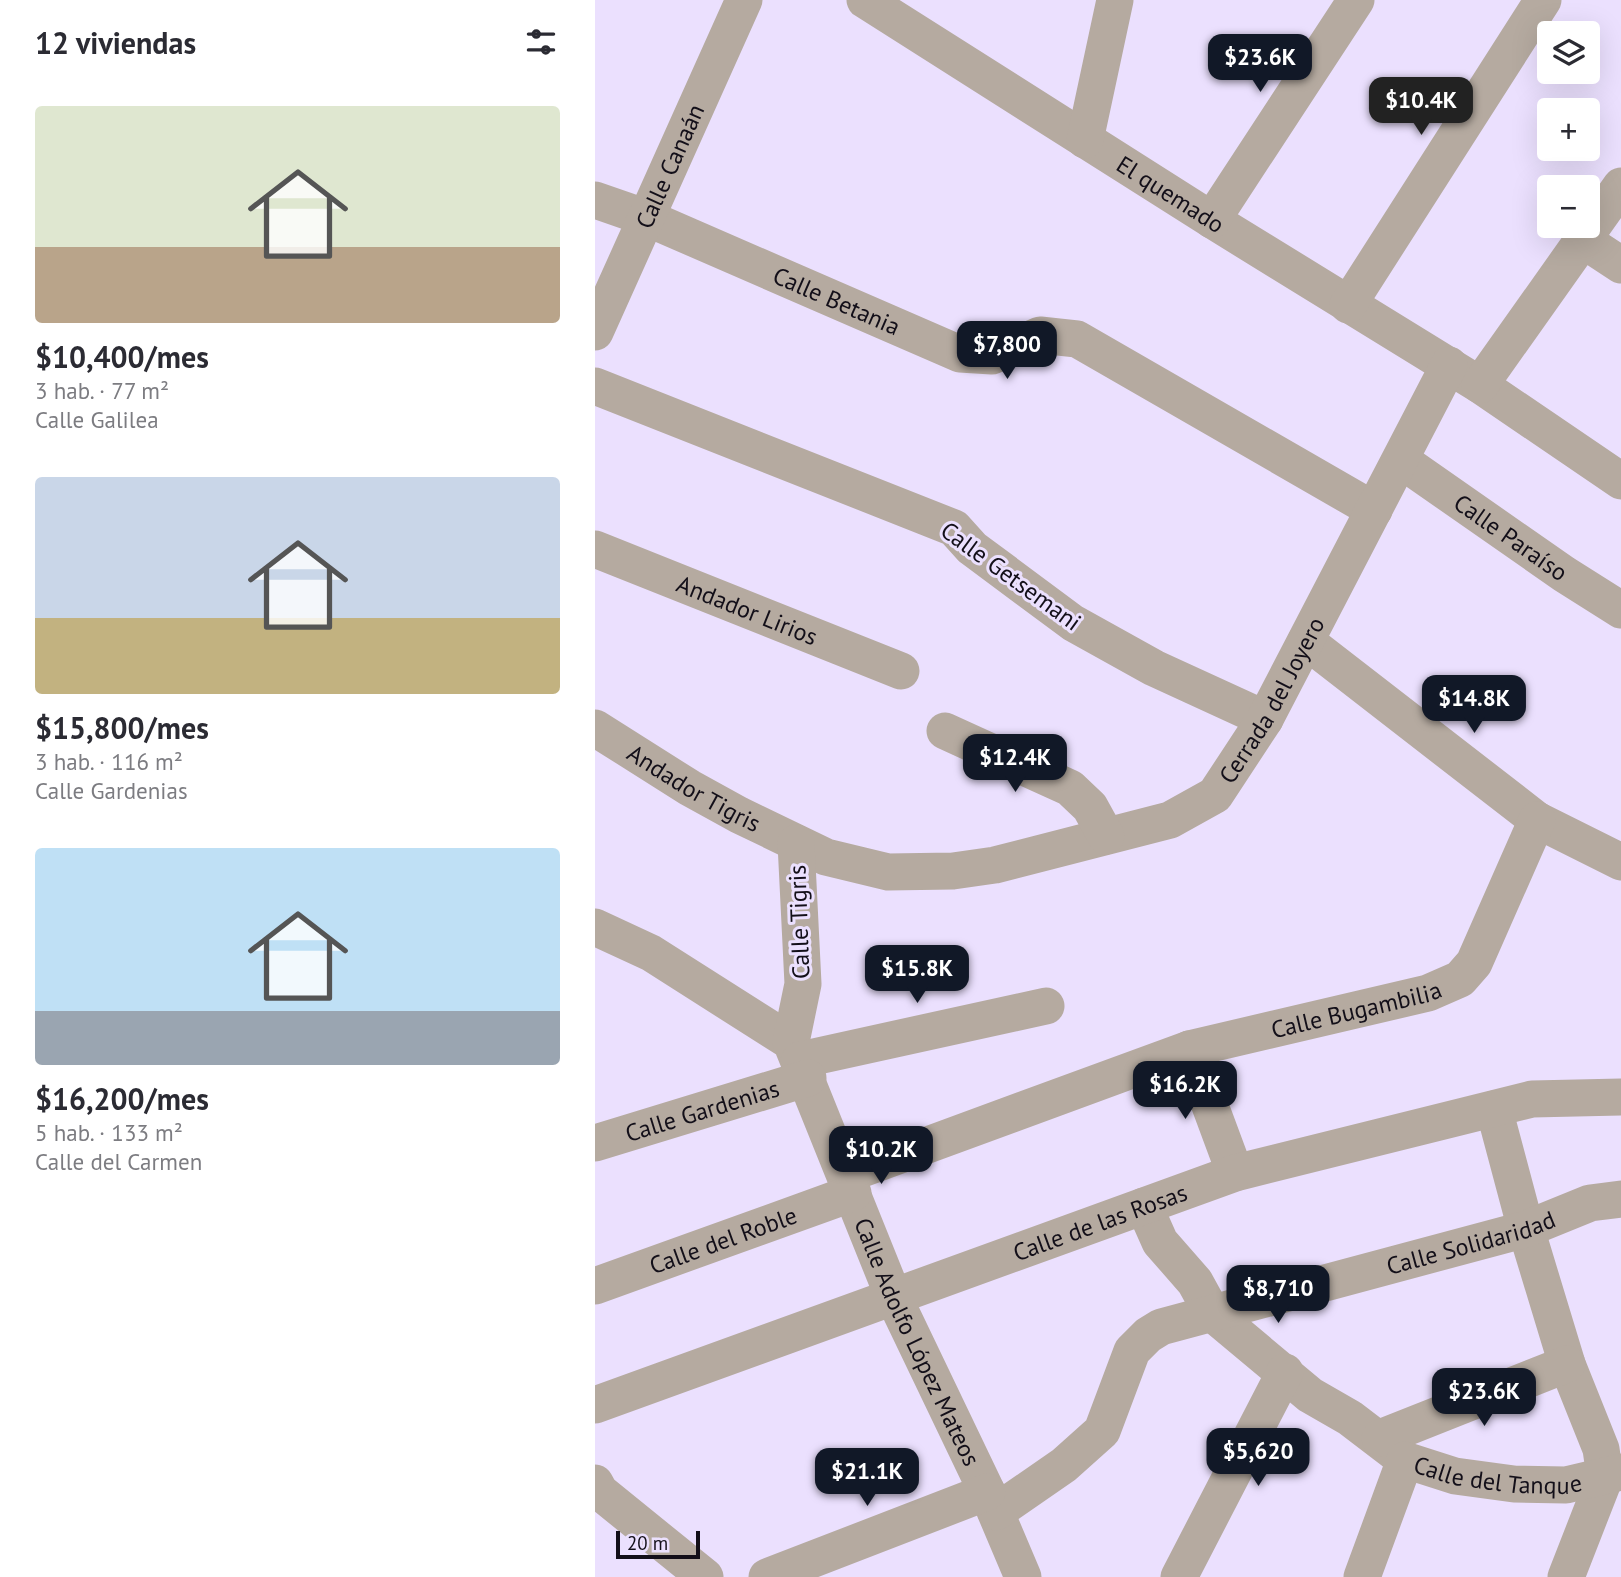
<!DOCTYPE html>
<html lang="es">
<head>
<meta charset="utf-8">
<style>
  :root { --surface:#fff; --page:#f2f2f3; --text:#2b2b33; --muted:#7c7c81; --accent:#111827 }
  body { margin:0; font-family:"PT Sans",sans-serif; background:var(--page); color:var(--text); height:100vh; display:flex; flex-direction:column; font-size:26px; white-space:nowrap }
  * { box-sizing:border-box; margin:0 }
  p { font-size:23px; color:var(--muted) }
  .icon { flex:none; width:38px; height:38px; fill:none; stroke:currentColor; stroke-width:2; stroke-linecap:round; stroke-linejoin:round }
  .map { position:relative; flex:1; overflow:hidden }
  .details { display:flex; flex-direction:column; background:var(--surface); width:595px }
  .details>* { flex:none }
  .controls { position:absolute; left:942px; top:21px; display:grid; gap:14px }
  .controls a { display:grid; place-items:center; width:63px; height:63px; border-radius:7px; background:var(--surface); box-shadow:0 7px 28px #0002; font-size:35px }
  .scale { position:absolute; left:21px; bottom:18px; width:84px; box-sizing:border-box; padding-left:7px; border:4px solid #130f19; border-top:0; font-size:19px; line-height:24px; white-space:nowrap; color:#130f19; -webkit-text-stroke:5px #ebe0fe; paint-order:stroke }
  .price { position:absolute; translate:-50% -60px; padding:0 16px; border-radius:14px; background:var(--accent); color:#fff; font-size:23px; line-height:46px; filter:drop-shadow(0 2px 4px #0008) }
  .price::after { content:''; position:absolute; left:50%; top:42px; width:21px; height:16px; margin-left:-10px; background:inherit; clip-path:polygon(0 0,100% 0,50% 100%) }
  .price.current { background:#222; color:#fff }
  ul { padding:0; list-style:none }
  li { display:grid; align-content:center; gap:14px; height:371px; padding:0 35px }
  li span { display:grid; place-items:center; height:217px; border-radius:7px; color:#555 }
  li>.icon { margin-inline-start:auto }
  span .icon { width:126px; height:126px; fill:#fffc; stroke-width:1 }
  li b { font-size:30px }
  h2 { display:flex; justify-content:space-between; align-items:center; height:84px; padding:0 35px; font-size:30px }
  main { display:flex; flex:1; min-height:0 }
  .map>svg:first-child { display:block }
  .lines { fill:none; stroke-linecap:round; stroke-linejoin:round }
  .minor { stroke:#b5aaa0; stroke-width:37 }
  .labels { text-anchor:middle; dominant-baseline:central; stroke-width:6; stroke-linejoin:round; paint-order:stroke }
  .street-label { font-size:24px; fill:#130f19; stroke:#ebe0fe }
</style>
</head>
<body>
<main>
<section class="details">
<h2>12 viviendas<svg class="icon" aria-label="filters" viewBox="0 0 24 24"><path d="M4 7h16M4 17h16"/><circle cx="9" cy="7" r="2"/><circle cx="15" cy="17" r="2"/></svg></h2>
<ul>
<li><span style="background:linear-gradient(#dfe7d0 65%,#b9a48a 0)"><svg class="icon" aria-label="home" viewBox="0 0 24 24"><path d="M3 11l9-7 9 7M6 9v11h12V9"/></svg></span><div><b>$10,400/mes</b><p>3 hab. · 77 m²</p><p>Calle Galilea</p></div></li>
<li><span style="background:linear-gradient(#c9d6e8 65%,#c2b280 0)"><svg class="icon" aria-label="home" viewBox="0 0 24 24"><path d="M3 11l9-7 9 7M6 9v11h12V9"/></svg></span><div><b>$15,800/mes</b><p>3 hab. · 116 m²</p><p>Calle Gardenias</p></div></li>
<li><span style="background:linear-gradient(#bfe0f5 75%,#9aa5b1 0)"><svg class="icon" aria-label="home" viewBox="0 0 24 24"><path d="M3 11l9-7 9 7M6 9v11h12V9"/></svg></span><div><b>$16,200/mes</b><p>5 hab. · 133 m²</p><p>Calle del Carmen</p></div></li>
</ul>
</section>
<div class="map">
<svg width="1026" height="1577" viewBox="0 0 1026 1577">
  <rect width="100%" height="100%" fill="#ebe0fe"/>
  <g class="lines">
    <!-- minor -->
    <g class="minor">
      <path id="s1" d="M270 0 617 220 885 385 1026 481"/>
      <path d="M490 140 520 0"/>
      <path id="s2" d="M0 200 52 218 365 354 397 356 445 335 482 339 779 510"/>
      <path d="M617 220 761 0"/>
      <path d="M988 240 1026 265"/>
      <path d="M753 305 948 0"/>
      <path id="s3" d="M0 332 149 0"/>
      <path d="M885 385 1026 186"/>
      <path d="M0 386 359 528 377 548 478 623 559 668 670 719"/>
      <path id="s4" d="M807 461 969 574 1026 610"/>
      <path id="s5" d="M0 549 306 671"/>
      <path d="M711 641 942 820 1026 862"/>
      <path id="s6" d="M0 728 95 788 144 815 231 857 293 872 358 871 400 865 575 820 620 795 670 719 854 365"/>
      <path d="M350 731 475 788 495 807 511 836"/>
      <path id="s7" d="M0 927 56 953 196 1042 299 1298 392 1492 428 1577"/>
      <path d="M196 1042 208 984 201 843"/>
      <path d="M594 1049 640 1173"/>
      <path d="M205 1060 451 1006"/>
      <path d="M899 1109 931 1229 972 1364 1006 1449 1010 1477 971 1577"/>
      <path id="s8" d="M0 1143 213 1078"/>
      <path id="s9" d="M251 1175 594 1049 833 993 865 979 879 963 942 820"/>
      <path id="s10" d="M549 1206 565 1242 600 1282 617 1313 715 1395 755 1418 810 1460 860 1476 919 1484 971 1485 1026 1472"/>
      <path id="s11" d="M0 1286 258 1193"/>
      <path id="s12" d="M0 1405 640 1173 937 1099 1026 1097"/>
      <path d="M785 1438 972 1364"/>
      <path d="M0 1483 5 1492 110 1577"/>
      <path id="s13" d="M401 1512 469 1465 507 1431 537 1351 553 1335 566 1327 931 1229 995 1203 1026 1199"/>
      <path d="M172 1577 392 1492"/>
      <path d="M584 1577 690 1372"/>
      <path d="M767 1577 810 1460"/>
    </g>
  </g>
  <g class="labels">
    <!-- street labels -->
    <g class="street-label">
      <text stroke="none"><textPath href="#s3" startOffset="182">Calle Canaán</textPath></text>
      <text stroke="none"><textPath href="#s1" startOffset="362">El quemado</textPath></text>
      <text stroke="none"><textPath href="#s2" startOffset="262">Calle Betania</textPath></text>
      <text stroke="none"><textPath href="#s4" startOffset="133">Calle Paraíso</textPath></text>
      <text transform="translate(416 576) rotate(36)">Calle Getsemani</text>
      <text stroke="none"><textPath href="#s5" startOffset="164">Andador Lirios</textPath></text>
      <text stroke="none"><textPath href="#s6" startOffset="779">Cerrada del Joyero</textPath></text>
      <text stroke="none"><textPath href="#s6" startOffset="116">Andador Tigris</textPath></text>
      <text transform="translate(204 922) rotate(-92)">Calle Tigris</text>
      <text stroke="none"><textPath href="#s9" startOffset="537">Calle Bugambilia</textPath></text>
      <text stroke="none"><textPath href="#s8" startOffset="112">Calle Gardenias</textPath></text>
      <text stroke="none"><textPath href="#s12" startOffset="537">Calle de las Rosas</textPath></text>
      <text stroke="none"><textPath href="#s11" startOffset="136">Calle del Roble</textPath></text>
      <text stroke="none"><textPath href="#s13" startOffset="578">Calle Solidaridad</textPath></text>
      <text stroke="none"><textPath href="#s7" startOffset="553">Calle Adolfo López Mateos</textPath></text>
      <text stroke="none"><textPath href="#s10" startOffset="466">Calle del Tanque</textPath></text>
    </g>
  </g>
</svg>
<div class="controls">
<a><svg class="icon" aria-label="layers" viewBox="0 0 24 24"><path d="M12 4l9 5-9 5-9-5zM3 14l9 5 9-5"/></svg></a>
<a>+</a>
<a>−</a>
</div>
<div class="scale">20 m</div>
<b class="price" style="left:665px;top:94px">$23.6K</b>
<b class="price current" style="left:826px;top:137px">$10.4K</b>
<b class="price" style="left:412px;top:381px">$7,800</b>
<b class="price" style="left:879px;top:735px">$14.8K</b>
<b class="price" style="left:420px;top:794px">$12.4K</b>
<b class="price" style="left:322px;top:1005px">$15.8K</b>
<b class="price" style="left:590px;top:1121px">$16.2K</b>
<b class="price" style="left:286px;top:1186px">$10.2K</b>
<b class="price" style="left:683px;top:1325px">$8,710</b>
<b class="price" style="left:889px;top:1428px">$23.6K</b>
<b class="price" style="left:663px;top:1488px">$5,620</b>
<b class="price" style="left:272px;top:1508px">$21.1K</b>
</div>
</main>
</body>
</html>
